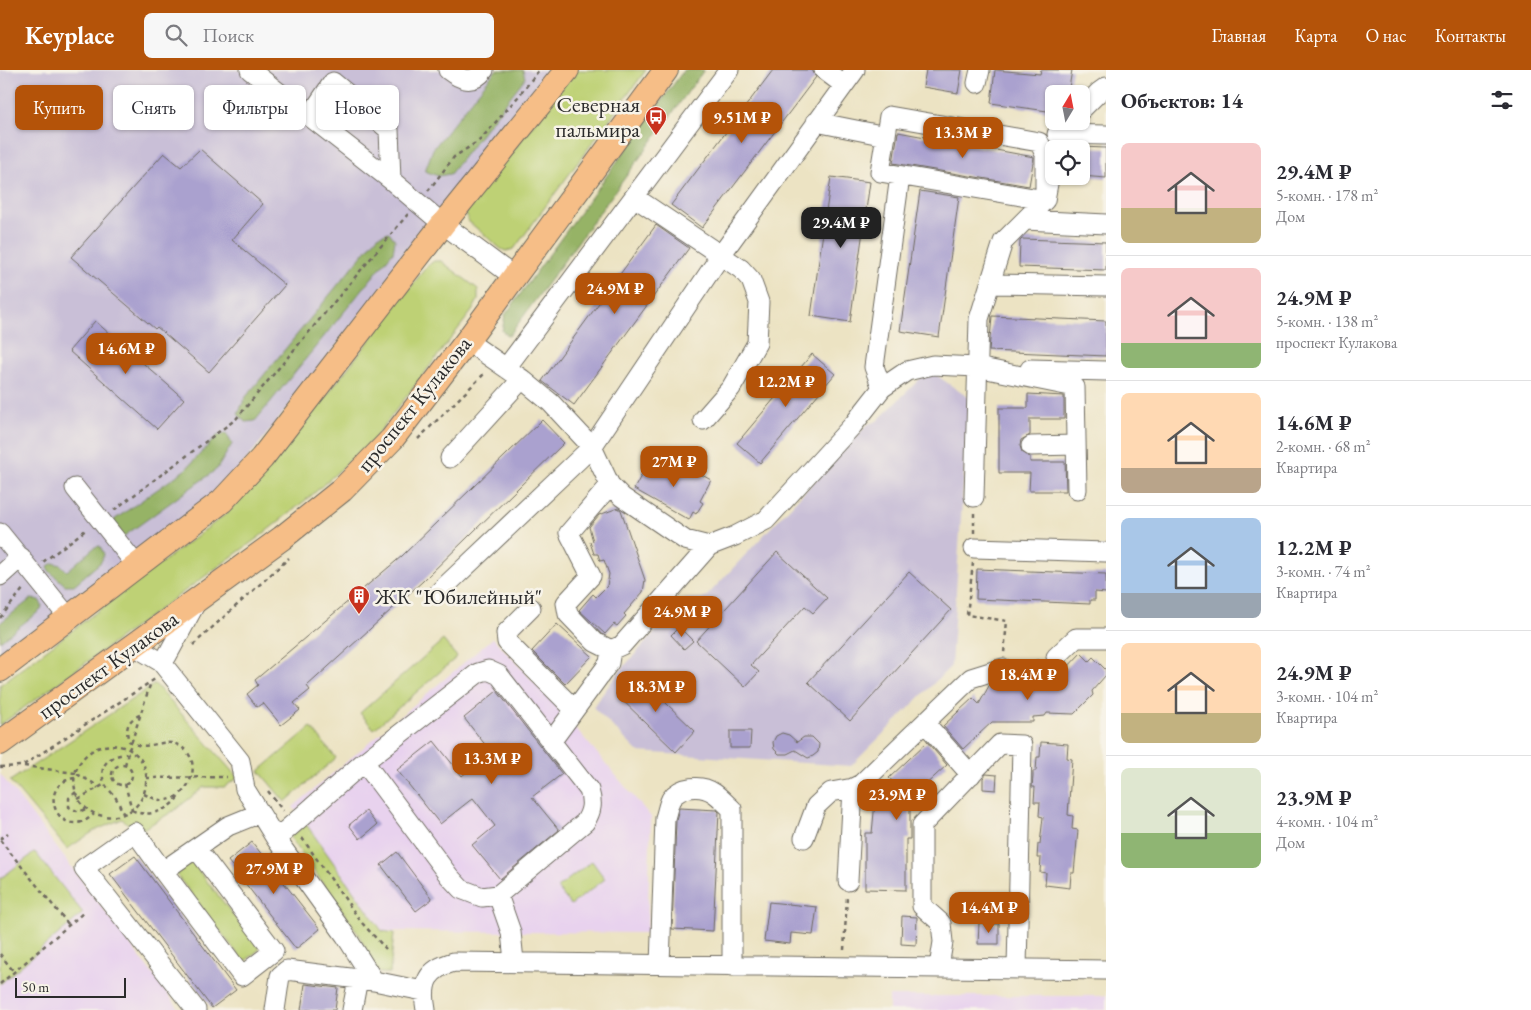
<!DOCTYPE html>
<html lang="ru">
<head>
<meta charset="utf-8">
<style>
  :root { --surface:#fff; --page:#f7f7f7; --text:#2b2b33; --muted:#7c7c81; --line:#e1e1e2; --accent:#b45309 }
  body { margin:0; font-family:"EB Garamond",serif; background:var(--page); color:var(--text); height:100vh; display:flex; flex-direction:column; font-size:19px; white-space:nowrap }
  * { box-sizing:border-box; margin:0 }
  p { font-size:16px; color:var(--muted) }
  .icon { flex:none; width:28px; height:28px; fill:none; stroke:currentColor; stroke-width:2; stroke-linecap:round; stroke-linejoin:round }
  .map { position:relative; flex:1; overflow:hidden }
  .drawer { display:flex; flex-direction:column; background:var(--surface); width:425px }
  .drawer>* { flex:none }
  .hud { position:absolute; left:15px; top:15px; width:475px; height:45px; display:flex; gap:10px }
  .needle { width:32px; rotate:10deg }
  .buttons { position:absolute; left:1045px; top:15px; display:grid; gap:10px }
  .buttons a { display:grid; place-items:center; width:45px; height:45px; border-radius:8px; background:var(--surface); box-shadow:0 1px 4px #0004; font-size:25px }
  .scale { position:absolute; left:15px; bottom:12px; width:111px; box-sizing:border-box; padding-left:5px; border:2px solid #2b2b2b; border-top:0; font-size:14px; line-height:18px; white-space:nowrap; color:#2b2b2b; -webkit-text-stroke:4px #f7f3e8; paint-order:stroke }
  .price { position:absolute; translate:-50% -42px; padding:0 11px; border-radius:10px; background:var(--accent); color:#fff; font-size:16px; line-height:32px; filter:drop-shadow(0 1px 2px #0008) }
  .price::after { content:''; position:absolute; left:50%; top:30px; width:15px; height:11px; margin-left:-8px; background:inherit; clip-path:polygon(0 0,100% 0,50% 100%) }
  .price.on { background:#222; color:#fff }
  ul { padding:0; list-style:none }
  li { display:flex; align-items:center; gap:15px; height:125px; padding:0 15px }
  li+li { border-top:1px solid var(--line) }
  li span { display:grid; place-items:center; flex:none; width:140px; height:100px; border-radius:8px; color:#555 }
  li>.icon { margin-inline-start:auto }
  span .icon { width:60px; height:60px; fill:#fffc; stroke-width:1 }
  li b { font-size:21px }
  h2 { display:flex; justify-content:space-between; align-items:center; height:60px; padding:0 15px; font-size:21px }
  .pill { padding:0 18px; border-radius:8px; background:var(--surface); box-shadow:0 1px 4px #0004; font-size:18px; line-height:45px }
  .pill.on { background:var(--accent); color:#fff }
  header { display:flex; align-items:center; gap:30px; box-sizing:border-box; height:70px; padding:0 25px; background:var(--accent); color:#fff }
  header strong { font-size:24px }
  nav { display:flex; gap:28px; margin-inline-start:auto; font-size:18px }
  .search { width:350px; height:45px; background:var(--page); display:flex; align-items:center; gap:12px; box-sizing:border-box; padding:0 18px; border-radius:8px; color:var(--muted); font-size:19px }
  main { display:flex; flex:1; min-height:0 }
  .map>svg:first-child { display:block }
  .built { fill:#e8d2ee }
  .industrial { fill:#c9bfd7 }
  .green { fill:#bed174; stroke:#747e50 }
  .forest { fill:#96b366; stroke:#606f48 }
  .building { fill:#aaa1cf }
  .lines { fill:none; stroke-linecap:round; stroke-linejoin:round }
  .minor-casing { stroke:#6f6b60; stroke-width:21 }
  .major-casing { stroke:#6f6b60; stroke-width:26 }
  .path { stroke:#6f6b60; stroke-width:2.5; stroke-dasharray:4 4; stroke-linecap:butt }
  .minor { stroke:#fff; stroke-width:19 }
  .major { stroke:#f6be87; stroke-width:24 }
  .labels { text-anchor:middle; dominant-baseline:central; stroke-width:5; stroke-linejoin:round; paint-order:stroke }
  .poi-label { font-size:22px; fill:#2b2b2b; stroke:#f7f3e8; text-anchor:end }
  .street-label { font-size:22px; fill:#2b2b2b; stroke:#f7f3e8 }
</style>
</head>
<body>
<header>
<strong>Keyplace</strong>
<div class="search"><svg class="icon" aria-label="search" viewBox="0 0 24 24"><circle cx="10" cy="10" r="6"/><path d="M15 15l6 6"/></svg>Поиск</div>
<nav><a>Главная</a><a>Карта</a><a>О нас</a><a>Контакты</a></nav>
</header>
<main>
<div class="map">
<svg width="1106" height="940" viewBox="0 0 1106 940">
  <rect width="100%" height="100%" fill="#f7f3e8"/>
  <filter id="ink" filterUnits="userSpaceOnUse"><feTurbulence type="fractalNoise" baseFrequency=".02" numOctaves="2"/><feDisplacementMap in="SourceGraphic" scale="10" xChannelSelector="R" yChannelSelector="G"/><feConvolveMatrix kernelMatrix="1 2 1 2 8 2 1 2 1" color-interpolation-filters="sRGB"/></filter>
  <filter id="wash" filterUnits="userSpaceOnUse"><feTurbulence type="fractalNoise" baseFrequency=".0096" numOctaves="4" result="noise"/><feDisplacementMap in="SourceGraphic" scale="20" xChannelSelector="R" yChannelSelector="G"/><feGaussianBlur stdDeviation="1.12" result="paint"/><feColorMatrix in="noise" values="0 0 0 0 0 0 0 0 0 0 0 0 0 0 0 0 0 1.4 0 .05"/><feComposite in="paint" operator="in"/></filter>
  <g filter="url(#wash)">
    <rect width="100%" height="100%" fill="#ece3c3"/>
    <!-- built -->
    <path class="built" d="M493 568 568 649 651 747 647 863 383 861 293 737Z
      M0 704 13 720 180 940H0Z
      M889 926H1106V940H889Z"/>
    <!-- industrial -->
    <path class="industrial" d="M0 0H553L218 426 0 590Z
      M929 300 969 328 951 596 851 696 638 682 593 637 619 602 685 529 705 528 868 354 877 351Z"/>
    <!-- green -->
    <path class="green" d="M575 0H646L514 179 506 181 501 179 468 151 466 142Z
      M434 191H441L478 219V230L472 241 373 370 312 425 259 467 0 655V615L226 444 268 399 303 356 427 196Z
      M443 570 457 587 374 659 360 643Z
      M155 614 238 708 224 717H204L175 740 138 762 122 749 94 761 67 779 10 711Z
      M311 657 336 688 285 732 259 701Z
      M306 754 382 861 394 863 390 903H379L356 860 290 767Z
      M35 782 83 843 0 914V809Z
      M191 791 260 879 244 892 175 803Z
      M592 791 605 809 571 835 557 818Z"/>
    <!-- forest -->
    <path class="forest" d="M496 0H523L525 8 450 104 438 106 425 101 433 79Z
      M684 0H704L509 266 502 261 505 245Z
      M389 162 395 170 393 182 255 351 245 352 238 344 245 328 378 166Z
      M226 363 232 374 217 399 120 469 111 459 114 450 186 399 217 366Z
      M100 476 104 484 101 492 74 515H65L49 501 48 496 53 493 61 495 67 501 95 477Z
      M31 529 39 530 42 535 41 540 0 571V553Z"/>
    <g id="blocks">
      <!-- building -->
      <path class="building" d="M773 0H812L816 7 702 158 671 135Z
        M926 0H962L958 23 923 17Z
        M995 0 1040 4 1041 0H1072L1068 24H1054V42L991 33Z
        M898 62 1034 87 1029 116 893 93Z
        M1081 77 1106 78V108L1081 106Z
        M200 79 263 134 232 170 285 215 209 302 157 257 155 259 71 187 164 83 181 97Z
        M831 107 870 112 850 252 811 246Z
        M920 121 959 127 939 267 900 261Z
        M656 155 689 178 574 335 542 311Z
        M1022 169 1106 172V200L1019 197 1020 171Z
        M992 246 1106 251V286L989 281Z
        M95 251 184 329 157 359 69 281Z
        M812 284 835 304 760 393 737 373Z
        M1028 324 1064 326V349H1030V365L1021 370 1020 376 1022 382 1030 387V392H1065L1066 421H1029L1030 403H999V338H1028Z
        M542 350 564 373 423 511 307 616 310 620 294 633 300 640 281 655 263 633 257 637 247 624 258 615 255 610 402 486Z
        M650 389 670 402 681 400 684 395 711 410 700 431 703 433 696 444 693 442 689 450 634 419Z
        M618 438 621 440 645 510 643 522 624 544 626 546 617 556 614 554 605 564 579 540 593 524 596 527 607 516 609 504 604 490 600 491 598 484H594L590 472 593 471 589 457 599 445Z
        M777 482 827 528 813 543 805 536 751 595 759 602 745 617 696 571Z
        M977 499 1106 504V523L1095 522V530H1090V534L976 529Z
        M909 502 951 540 850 651 808 612Z
        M557 554 592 586 565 614 532 581Z
        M679 557 693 571 684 579 671 565Z
        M1081 583 1089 591 1093 587 1106 600V605L1092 621 1093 625 1074 644 1047 643 1045 646 1033 647V652H992L963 679 943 656 973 628 979 634 990 614 1048 618Z
        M639 607 695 661 676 682 616 624 628 611 631 615Z
        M497 621 562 704 532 727 559 760 500 809 472 775 495 756 473 728 440 754 397 700 434 671 462 706 491 682 464 648Z
        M730 661H751L750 678H730Z
        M782 663 789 665 797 672 804 667H812L819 674 818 682 813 686 808 688 795 680 787 684H779L774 679 773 672 776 666Z
        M927 672 947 695 910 729V769H906V820L865 819V763H872L876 722 898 716 889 708Z
        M1041 672 1068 674 1067 688 1072 689 1068 745 1073 746 1072 759 1078 760 1074 803H1071L1070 818 1045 815 1046 803 1040 802 1041 788H1037L1038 774H1040L1043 747 1039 746 1040 732H1034L1035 717H1032L1033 707V701H1036L1037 687H1040Z
        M986 704 997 705 996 720 983 719V708Z
        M679 738 717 740 719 742 713 861 672 859 676 750Z
        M366 741 377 755 360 769 349 755Z
        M252 772 320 859 296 879 228 791Z
        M397 782 432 829 416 841 381 795Z
        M135 786 236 920 212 938 110 804Z
        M769 832 817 837 813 865 791 863 790 874 764 871Z
        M902 846 917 847 916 875 901 874Z
        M979 853 999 854V874H978Z
        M305 914 338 918 335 940H301Z"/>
    </g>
  </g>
  <g filter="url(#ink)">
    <use href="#blocks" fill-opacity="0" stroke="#6f6b60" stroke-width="1"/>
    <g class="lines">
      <!-- minor casing -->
      <g class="minor-casing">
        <path id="minor" d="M250 0 391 110 443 154 513 206
          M448 0C461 10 473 15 484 0
          M824 0 844 15
          M977 13 980 0
          M1081 40 1099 22 1106 17
          M368 42 389 60 391 110
          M310 46 333 12 356 31
          M816 52 886 66
          M1057 64 1106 65
          M634 127 741 199 751 210 759 232 757 273 731 318 703 350
          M1025 150 1106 154
          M990 214 1106 216
          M467 271 522 309 551 333 592 377 610 415 622 427 685 470 709 476 735 466 766 450 853 355 882 318 907 301 933 295 977 297 1075 317 1077 420
          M506 298 729 0
          M1030 299 1106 301
          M882 318 874 297 900 106
          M1031 376 1076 375
          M450 388 522 309
          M610 415 569 463 591 506 566 533 568 544 595 572 611 580 622 575 709 476
          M75 418 137 496
          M974 427 979 249 1003 172 1045 130V84L1039 72 889 46 880 102 1045 130 1054 81
          M0 463 69 548
          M974 478 1106 482
          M0 506 21 487
          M439 522 592 377 721 185 855 0
          M531 538 506 563 507 572 574 639
          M134 576 161 592 240 691 245 719 276 769 345 865 374 911 423 921
          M1056 587 1076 568H1106
          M161 592 167 586 197 531
          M925 653 971 705
          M551 672 609 593 611 580
          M804 768 816 736 831 722 853 718
          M276 769 364 692 478 603 488 600 499 605 589 720C593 733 592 741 585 752L498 825 482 827 461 819 449 806 364 692
          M196 778 274 881 242 906 163 801 228 756 260 743
          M163 801 135 762 84 798 196 940
          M848 811 853 718 861 714 971 608 1003 598
          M498 825 511 862 514 891
          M660 895 665 748C667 742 668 735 671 729 680 716 701 714 714 723 720 727 726 734 732 739V896
          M939 897 943 872 941 853 922 836V755L1000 674 1022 675 1017 898
          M275 940 280 906 287 900 374 911
          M352 940 358 909
          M426 940C421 913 427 899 454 892L1106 900"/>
      </g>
      <!-- major casing -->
      <g class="major-casing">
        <path id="major" d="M0 600 222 431 262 388 443 154 567 0
          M0 673 282 468 342 420 392 369 467 271 666 0"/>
      </g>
      <!-- path -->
      <path class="path" d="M428 121 454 87 480 70 518 27 539 0
        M418 369 485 303
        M114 440 236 349 408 144
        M974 443V463
        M43 492 87 459
        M973 493 967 545 1007 551 1004 583
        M0 548 24 518
        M193 575 289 488
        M1019 595 1040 590
        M140 645C127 650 125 659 129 671 149 685 167 661 186 681 202 697 187 729 165 730 157 731 151 727 144 724
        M129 680 150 615
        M125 695 128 683
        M112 705a10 10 0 1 1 20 0a10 10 0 1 1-20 0Z
        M24 696 75 703C66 756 142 762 146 713 151 671 90 659 75 703L93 713 98 718
        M0 697 22 696 155 609
        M75 708C33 714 60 776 94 744
        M146 708 227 707
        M125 714 132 740
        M268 721 283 741
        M76 722 69 728V737L79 742 86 739
        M78 729 105 714
        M132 740C147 749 170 740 179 726
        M124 745C121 740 120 735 117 730 114 724 108 720 105 714 95 692 116 682 134 684
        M302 768 362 853 386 879
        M0 769 8 763
        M0 770 69 855
        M844 880 847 826
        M0 884 14 902
        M0 914 83 843"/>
      <!-- minor -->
      <use href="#minor" class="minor"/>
      <!-- major -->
      <use href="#major" class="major"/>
    </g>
  </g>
  <!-- icons -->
  <defs>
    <g id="bus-pin" transform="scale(1.125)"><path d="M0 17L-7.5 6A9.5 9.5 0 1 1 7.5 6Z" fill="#c8321e" stroke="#f7f3e8"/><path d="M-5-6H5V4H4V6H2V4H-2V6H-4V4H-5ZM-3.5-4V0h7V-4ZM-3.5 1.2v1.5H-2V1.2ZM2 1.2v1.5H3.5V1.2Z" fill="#fff"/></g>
    <g id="building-pin" transform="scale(1.125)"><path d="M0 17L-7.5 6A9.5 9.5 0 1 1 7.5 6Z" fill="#c8321e" stroke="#f7f3e8"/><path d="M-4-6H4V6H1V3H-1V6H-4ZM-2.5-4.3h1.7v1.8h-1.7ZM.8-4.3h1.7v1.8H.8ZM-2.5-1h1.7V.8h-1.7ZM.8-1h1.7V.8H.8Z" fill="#fff"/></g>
  </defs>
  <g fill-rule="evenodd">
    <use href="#bus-pin" x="656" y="47"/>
    <use href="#building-pin" x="359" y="526"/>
  </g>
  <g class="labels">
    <!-- poi labels -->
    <g class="poi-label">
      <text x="640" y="34">Северная<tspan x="640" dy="25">пальмира</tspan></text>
      <text x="375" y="526" text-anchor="start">ЖК "Юбилейный"</text>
    </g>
    <!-- street labels -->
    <g class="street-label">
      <text transform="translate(414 334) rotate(-51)">проспект Кулакова</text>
      <text transform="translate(108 595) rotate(-36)">проспект Кулакова</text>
    </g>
  </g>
</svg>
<div class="buttons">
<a><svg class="needle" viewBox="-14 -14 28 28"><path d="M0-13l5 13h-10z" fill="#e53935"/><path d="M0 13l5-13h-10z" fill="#7c7c81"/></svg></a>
<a><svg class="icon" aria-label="locate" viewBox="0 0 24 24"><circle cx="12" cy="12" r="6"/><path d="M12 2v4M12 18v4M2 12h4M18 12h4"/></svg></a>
</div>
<div class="scale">50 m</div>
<b class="price" style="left:742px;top:74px">9.51M ₽</b>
<b class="price" style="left:963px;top:89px">13.3M ₽</b>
<b class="price on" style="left:841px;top:179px">29.4M ₽</b>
<b class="price" style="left:615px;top:245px">24.9M ₽</b>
<b class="price" style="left:126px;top:305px">14.6M ₽</b>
<b class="price" style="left:786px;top:338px">12.2M ₽</b>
<b class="price" style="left:674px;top:418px">27M ₽</b>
<b class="price" style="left:682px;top:568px">24.9M ₽</b>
<b class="price" style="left:1028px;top:631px">18.4M ₽</b>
<b class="price" style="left:656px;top:643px">18.3M ₽</b>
<b class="price" style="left:492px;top:715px">13.3M ₽</b>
<b class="price" style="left:897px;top:751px">23.9M ₽</b>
<b class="price" style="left:274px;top:825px">27.9M ₽</b>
<b class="price" style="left:989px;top:864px">14.4M ₽</b>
<div class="hud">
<a class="pill on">Купить</a>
<a class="pill">Снять</a>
<a class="pill">Фильтры</a>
<a class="pill">Новое</a>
</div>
</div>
<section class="drawer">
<h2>Объектов: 14<svg class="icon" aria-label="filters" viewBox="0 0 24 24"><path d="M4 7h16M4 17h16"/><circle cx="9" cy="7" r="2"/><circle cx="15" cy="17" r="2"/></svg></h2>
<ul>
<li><span style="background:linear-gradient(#f6c9c9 65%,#c2b280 0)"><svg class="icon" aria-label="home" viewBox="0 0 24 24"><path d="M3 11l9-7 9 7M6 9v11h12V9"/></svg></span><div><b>29.4M ₽</b><p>5-комн. · 178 m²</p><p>Дом</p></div></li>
<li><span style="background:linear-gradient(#f6c9c9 75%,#8fb573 0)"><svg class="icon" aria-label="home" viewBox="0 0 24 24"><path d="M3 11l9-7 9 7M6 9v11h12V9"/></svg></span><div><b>24.9M ₽</b><p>5-комн. · 138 m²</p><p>проспект Кулакова</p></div></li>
<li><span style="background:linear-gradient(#ffd9b3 75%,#b9a48a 0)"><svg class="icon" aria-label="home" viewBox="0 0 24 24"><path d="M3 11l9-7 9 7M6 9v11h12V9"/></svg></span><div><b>14.6M ₽</b><p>2-комн. · 68 m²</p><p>Квартира</p></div></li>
<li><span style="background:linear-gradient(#a9c7e8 75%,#9aa5b1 0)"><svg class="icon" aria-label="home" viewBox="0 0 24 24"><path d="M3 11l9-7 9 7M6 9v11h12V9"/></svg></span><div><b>12.2M ₽</b><p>3-комн. · 74 m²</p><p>Квартира</p></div></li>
<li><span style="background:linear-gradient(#ffd9b3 70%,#c2b280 0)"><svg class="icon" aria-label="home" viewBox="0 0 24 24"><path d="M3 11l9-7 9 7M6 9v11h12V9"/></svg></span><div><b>24.9M ₽</b><p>3-комн. · 104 m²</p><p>Квартира</p></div></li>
<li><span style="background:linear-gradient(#dfe7d0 65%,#8fb573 0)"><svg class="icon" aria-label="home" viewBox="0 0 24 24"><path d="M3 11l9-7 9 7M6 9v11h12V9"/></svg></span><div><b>23.9M ₽</b><p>4-комн. · 104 m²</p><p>Дом</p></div></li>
</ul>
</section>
</main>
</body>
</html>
